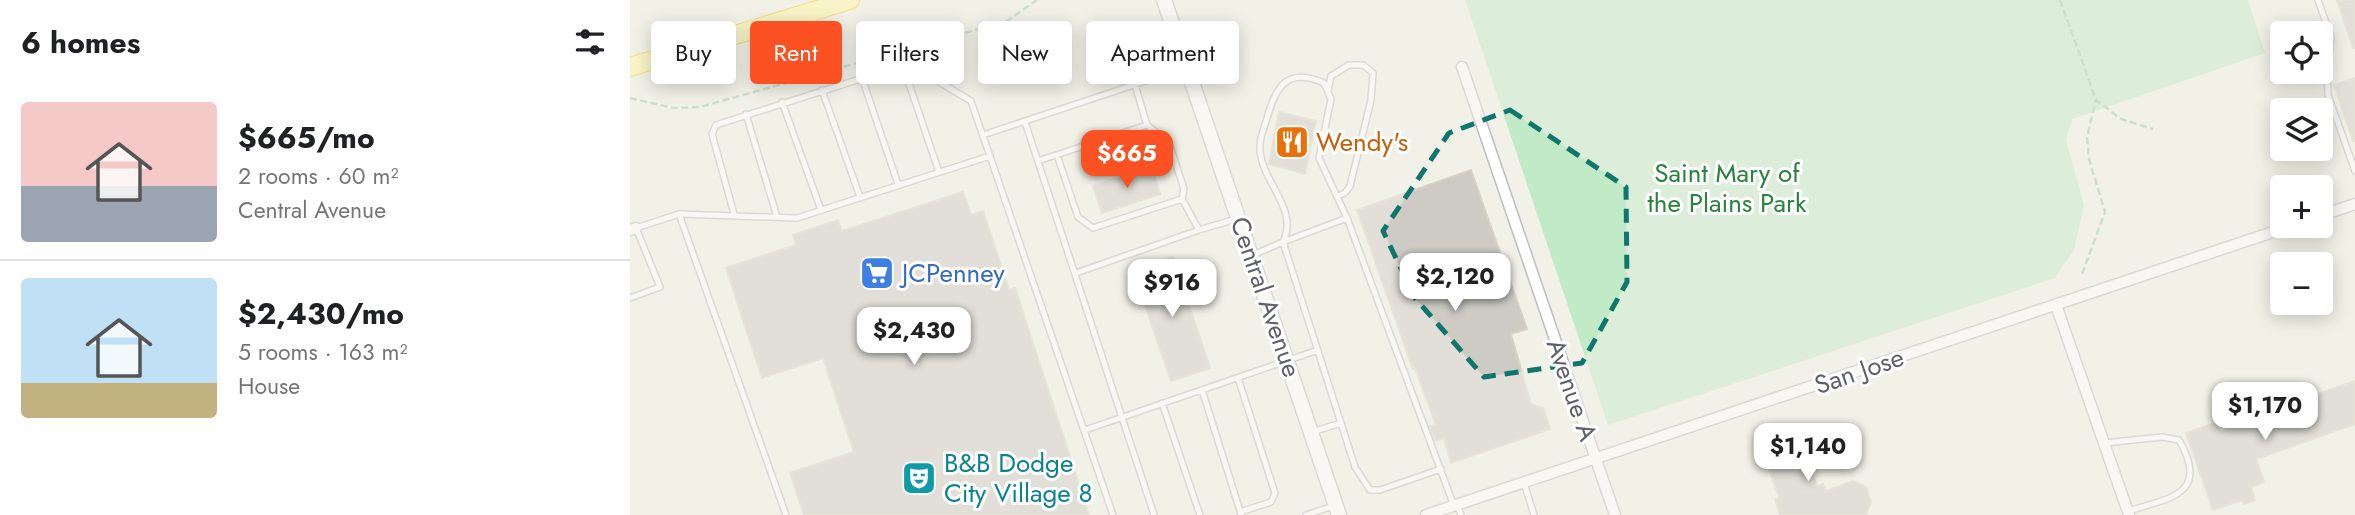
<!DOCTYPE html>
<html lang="en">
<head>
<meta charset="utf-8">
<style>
  :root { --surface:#fff; --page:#f2f2f2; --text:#202124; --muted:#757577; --line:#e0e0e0; --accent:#fc5223 }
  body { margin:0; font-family:Jost,sans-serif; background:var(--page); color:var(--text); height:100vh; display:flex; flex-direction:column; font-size:26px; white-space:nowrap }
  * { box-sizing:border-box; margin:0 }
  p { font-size:23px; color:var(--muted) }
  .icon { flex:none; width:38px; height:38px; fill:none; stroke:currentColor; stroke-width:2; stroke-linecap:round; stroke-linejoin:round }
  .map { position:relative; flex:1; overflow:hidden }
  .sheet { display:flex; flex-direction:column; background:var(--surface); width:630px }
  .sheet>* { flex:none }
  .hud { position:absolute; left:21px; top:21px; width:665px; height:63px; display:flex; gap:14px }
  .fabs { position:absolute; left:1640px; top:21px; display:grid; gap:14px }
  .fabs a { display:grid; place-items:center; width:63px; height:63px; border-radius:7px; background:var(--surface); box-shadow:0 4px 18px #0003; font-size:35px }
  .price { position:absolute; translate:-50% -60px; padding:0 16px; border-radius:14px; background:#fff; color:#222; font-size:23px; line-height:46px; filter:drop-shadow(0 2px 4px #0008) }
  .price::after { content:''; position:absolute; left:50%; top:42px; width:21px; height:16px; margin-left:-10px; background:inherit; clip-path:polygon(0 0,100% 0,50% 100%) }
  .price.on { background:var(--accent); color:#fff }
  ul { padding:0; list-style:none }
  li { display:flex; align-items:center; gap:21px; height:175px; padding:0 21px }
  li+li { border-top:2px solid var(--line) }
  li span { display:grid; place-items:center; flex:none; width:196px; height:140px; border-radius:7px; color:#555 }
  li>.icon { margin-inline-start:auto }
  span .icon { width:84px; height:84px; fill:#fffc; stroke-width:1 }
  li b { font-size:30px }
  h2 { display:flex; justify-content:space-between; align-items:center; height:84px; padding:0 21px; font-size:30px }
  .tag { padding:0 24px; border-radius:7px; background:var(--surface); box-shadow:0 4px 18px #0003; font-size:24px; line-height:63px }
  .tag.on { background:var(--accent); color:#fff }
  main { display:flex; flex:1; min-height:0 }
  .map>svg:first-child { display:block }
  .green { fill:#c1ebc7 }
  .building { fill:#cdcbc4; stroke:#d7d4c4; stroke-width:2 }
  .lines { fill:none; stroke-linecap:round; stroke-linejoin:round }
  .service-casing { stroke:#bbbec3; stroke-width:8 }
  .minor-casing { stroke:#bbbec3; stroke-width:13 }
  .tertiary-casing { stroke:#bbbec3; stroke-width:17 }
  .trunk-casing { stroke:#f9cd00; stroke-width:20 }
  .path { stroke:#99cdb0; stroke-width:2.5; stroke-dasharray:7 3.5; stroke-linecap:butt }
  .service { stroke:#fff; stroke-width:5 }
  .minor { stroke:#fff; stroke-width:10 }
  .tertiary { stroke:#fff; stroke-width:14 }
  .trunk { stroke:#fff8a0; stroke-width:18 }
  .marked { fill:none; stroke:#0f766e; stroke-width:5; stroke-dasharray:14 9; stroke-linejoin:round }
  .labels { text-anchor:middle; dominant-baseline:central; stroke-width:6; stroke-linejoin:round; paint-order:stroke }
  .food-label { font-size:26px; fill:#c56008; stroke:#fff; text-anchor:start }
  .park-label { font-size:26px; fill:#2a823c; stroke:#fff }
  .shop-label { font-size:26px; fill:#366cbe; stroke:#fff; text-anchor:start }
  .street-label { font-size:26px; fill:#5e6169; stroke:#fff }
  .culture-label { font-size:26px; fill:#0d838f; stroke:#fff; text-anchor:start }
</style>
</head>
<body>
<main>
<section class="sheet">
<h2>6 homes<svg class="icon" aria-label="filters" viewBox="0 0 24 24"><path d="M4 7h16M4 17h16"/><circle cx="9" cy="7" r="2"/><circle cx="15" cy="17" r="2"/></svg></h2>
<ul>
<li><span style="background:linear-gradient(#f6c9c9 60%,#9aa5b1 0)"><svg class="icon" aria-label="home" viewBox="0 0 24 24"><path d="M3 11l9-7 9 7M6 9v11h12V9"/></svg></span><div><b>$665/mo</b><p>2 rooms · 60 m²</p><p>Central Avenue</p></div></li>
<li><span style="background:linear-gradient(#bfe0f5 75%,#c2b280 0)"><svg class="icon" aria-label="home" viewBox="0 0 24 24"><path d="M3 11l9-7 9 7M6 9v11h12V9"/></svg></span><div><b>$2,430/mo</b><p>5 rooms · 163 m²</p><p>House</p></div></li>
</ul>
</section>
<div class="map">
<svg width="1725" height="515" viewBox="0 0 1725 515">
  <rect width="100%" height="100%" fill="#f2f1e7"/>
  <!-- green -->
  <path class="green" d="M835 0H1618L1635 53 1442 119 1436 140 1454 205 1444 250 1425 278 978 425Z"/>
  <!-- building -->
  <path class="building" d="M1707 0H1725V48H1723Z
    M1725 78V141H1723L1704 85Z
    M649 112 686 121 675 174 639 164Z
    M522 167 530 194 472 213 463 186Z
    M841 170 897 329 881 334 901 404 913 408 920 429 821 463 814 438 805 441 800 426 806 425 785 368 783 369 727 210Z
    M333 192 341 215 353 211 379 290 385 288 459 515H174L160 473 224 452 193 358 132 378 96 268 166 245 163 235 208 220 212 231Z
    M543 257 580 368 541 381 503 270Z
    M1725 381V424L1626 459 1634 482 1621 487 1625 500 1614 504 1612 500 1583 510 1556 433 1587 422 1591 432 1620 422 1619 418Z
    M1154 431 1170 438 1187 486 1193 484 1196 491 1223 481 1236 487 1241 502 1236 515H1150L1145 499 1149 498 1132 449 1141 433Z"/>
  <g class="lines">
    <!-- service casing -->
    <g class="service-casing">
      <path id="service" d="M1688 0 1701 37 1697 72 1698 95 1725 171
        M275 72 309 172
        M232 78 268 184
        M192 90 230 197
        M698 91 701 76 719 65H733L743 73 741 100 720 186 715 193 707 196
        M152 102 191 210
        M116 114 147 217
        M395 122 524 515
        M353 135 555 68
        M427 155 448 217 463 228 552 199 554 189 539 143 517 125 505 85
        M408 161 517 125
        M552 199 569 230 606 219
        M49 214 156 515
        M104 214 82 134 86 125 255 71 294 73 341 101 483 515
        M717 218 824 506
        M623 255 653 242C670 207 628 180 630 145 630 136 635 126 637 118 646 86 657 67 694 83L701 99 689 158 717 218 653 242 725 467 740 490H750L811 469
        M446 273 569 230
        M0 298 30 287 6 228 49 214 167 218 360 156
        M608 378 645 493 641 502 610 512
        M572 390 611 514
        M532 403 570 515
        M455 430 688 350
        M682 432 711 423
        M1474 443 1532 437 1549 440C1580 494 1541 498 1498 511
        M894 483 904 515
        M827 505 831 515
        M676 515 703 506"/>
    </g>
    <!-- minor casing -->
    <g class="minor-casing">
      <path id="minor" d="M832 67 985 515
        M1690 216 1725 204
        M0 230 6 228
        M1426 305 1499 515
        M796 515 1661 226"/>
    </g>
    <!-- tertiary casing -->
    <g class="tertiary-casing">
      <path id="tertiary" d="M534 0 709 515"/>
    </g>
    <!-- trunk casing -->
    <g class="trunk-casing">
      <path id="trunk" d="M0 67 220 0"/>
    </g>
    <!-- path -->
    <path class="path" d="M1430 0 1466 100 1491 119 1523 129
      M0 98 43 108 70 107 377 21 407 0
      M1452 274 1475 212 1459 159 1457 137 1466 100"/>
    <!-- service -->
    <use href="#service" class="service"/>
    <!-- minor -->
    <use href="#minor" class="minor"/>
    <!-- tertiary -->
    <use href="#tertiary" class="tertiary"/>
    <!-- trunk -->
    <use href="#trunk" class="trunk"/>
  </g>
  <!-- marked area -->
  <path d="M0 0H1725V515H0ZM880 110 996 187 997 282 952 363 854 377 785 298 753 231 819 133Z" fill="#f2f1e7" fill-opacity=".55" fill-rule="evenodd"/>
  <path class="marked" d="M880 110 996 187 997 282 952 363 854 377 785 298 753 231 819 133Z"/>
  <!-- icons -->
  <defs>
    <g id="restaurant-square" transform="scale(1.75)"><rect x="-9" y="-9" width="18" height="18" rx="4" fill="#e8710a" stroke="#fff"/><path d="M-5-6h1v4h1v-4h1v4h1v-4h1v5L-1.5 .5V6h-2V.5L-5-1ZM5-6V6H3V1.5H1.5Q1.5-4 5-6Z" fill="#fff"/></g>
    <g id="supermarket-square" transform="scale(1.75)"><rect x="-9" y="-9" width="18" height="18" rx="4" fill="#3f7fe0" stroke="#fff"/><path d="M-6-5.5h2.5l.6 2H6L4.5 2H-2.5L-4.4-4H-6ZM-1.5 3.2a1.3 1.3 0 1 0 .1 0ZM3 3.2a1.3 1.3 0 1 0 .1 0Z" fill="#fff"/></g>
    <g id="theatre-square" transform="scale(1.75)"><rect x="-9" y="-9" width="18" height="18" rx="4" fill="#0f9aa8" stroke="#fff"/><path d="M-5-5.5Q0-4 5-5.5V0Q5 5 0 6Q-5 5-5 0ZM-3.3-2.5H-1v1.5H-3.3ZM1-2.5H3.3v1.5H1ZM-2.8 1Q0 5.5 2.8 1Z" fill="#fff"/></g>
  </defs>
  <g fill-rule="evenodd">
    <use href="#restaurant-square" x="662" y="142"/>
    <use href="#supermarket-square" x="247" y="273"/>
    <use href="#theatre-square" x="289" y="478"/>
  </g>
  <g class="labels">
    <!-- food labels -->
    <g class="food-label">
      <text x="686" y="142">Wendy's</text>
    </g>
    <!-- park labels -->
    <g class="park-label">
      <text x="1097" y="173">Saint Mary of<tspan x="1097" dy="30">the Plains Park</tspan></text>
    </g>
    <!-- shop labels -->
    <g class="shop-label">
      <text x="272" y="273">JCPenney</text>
    </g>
    <!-- street labels -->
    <g class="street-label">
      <text transform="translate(636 297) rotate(71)">Central Avenue</text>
      <text transform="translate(1229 371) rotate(-19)">San Jose</text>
      <text transform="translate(942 390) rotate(71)">Avenue A</text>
    </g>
    <!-- culture labels -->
    <g class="culture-label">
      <text x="314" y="463">B&amp;B Dodge<tspan x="314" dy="30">City Village 8</tspan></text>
    </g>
  </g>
</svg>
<div class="fabs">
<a><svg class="icon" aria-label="locate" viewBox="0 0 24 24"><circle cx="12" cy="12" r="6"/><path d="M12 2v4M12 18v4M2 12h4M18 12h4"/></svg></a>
<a><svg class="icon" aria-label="layers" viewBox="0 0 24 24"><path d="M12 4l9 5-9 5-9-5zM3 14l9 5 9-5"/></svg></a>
<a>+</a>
<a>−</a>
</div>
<b class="price on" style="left:497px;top:190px">$665</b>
<b class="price" style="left:825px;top:313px">$2,120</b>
<b class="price" style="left:542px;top:319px">$916</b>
<b class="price" style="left:284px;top:367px">$2,430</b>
<b class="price" style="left:1635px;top:442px">$1,170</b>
<b class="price" style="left:1178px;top:483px">$1,140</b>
<div class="hud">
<a class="tag">Buy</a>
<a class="tag on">Rent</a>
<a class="tag">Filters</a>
<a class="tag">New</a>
<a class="tag">Apartment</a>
</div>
</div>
</main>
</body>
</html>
